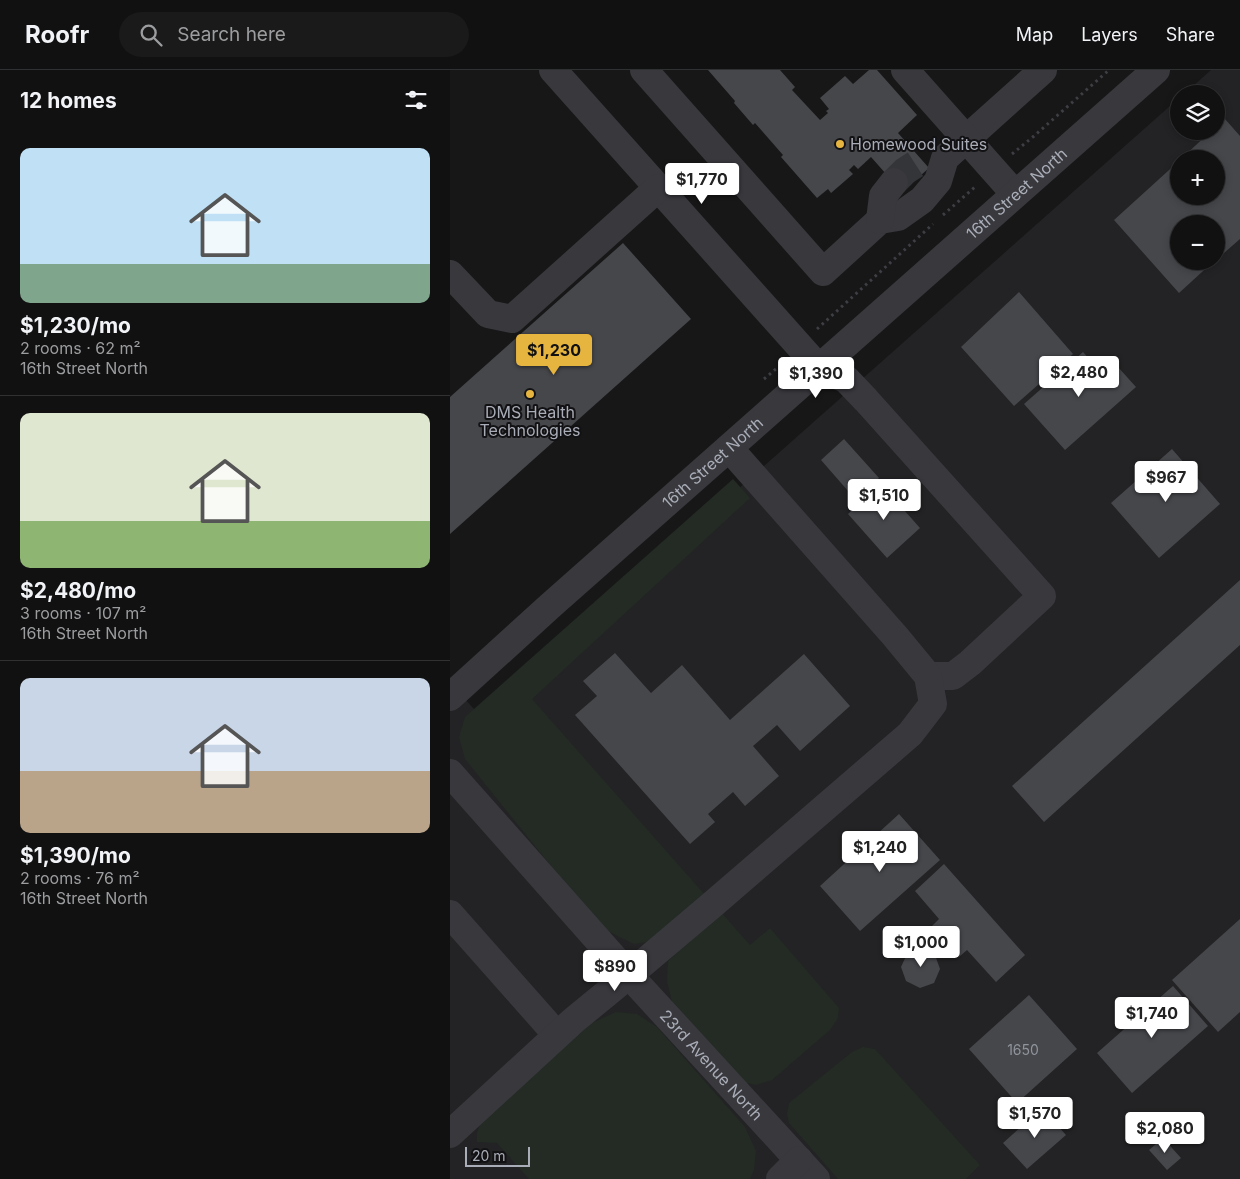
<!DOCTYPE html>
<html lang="en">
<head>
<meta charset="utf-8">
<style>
  :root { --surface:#111112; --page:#1a1a1b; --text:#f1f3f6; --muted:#9c9d9f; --line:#303132; --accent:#e6b540 }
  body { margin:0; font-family:Inter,sans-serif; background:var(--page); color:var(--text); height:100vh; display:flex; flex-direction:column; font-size:19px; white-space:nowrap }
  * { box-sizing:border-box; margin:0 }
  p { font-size:16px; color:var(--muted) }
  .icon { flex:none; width:28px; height:28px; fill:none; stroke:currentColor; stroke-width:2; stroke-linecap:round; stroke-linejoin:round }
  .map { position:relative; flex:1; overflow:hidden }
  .panel { display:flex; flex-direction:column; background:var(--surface); width:450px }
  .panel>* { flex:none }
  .tools { position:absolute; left:720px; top:15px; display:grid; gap:10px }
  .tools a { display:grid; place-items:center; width:55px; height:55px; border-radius:50%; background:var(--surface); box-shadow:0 2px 8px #0003,0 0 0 1px var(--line); font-size:25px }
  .scale { position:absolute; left:15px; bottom:12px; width:65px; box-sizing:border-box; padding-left:5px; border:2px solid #a9adb7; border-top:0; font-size:14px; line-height:18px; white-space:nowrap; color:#a9adb7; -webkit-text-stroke:4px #121113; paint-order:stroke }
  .price { position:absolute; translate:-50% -42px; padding:0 11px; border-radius:5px; background:#fff; color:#222; font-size:16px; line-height:32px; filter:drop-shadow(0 1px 2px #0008) }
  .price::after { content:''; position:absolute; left:50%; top:30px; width:15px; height:11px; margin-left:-8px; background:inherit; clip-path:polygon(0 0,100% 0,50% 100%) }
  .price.selected { background:var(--accent); color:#111 }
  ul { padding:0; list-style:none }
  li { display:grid; align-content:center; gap:10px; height:265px; padding:0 20px }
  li+li { border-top:1px solid var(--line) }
  li span { display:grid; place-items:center; height:155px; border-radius:10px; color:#555 }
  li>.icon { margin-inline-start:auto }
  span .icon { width:90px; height:90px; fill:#fffc; stroke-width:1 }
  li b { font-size:21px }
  h2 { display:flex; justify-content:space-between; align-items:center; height:60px; padding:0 20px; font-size:21px }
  header { display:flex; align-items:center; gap:30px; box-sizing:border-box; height:70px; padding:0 25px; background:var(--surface); border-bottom:1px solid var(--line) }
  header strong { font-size:24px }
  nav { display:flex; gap:28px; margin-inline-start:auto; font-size:18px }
  .search { width:350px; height:45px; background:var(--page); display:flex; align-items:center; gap:12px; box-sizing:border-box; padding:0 18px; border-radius:28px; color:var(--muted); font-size:19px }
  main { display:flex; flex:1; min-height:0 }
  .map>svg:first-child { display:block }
  .built { fill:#232325; fill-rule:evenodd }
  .green { fill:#232b24 }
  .building { fill:#46474b }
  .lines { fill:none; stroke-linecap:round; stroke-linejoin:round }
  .minor-tunnel { stroke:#343538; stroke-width:28; stroke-dasharray:28 14; stroke-linecap:butt }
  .path { stroke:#3e3f44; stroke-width:3; stroke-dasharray:2.5 4; stroke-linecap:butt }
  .minor { stroke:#38383d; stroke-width:28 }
  .poi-dot { fill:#e6b540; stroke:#121113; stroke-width:2 }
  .labels { text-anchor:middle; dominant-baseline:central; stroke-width:4; stroke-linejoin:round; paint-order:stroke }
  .number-label { font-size:14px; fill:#90949c }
  .poi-label { font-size:16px; fill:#a9adb7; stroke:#121113; text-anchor:start }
  .street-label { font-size:16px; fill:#a9adb7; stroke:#121113 }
</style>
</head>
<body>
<header>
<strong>Roofr</strong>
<div class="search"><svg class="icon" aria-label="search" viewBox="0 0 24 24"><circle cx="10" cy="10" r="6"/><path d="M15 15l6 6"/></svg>Search here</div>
<nav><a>Map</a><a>Layers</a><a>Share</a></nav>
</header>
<main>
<section class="panel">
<h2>12 homes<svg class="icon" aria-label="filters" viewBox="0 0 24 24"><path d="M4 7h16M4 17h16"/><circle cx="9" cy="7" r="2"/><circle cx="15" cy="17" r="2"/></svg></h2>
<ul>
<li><span style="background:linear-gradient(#bfe0f5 75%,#7fa58c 0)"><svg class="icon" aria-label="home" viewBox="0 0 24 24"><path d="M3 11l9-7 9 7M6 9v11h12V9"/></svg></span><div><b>$1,230/mo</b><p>2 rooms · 62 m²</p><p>16th Street North</p></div></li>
<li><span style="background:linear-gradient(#dfe7d0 70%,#8fb573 0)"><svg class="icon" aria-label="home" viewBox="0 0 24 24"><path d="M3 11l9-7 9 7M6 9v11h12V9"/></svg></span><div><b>$2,480/mo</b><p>3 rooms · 107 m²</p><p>16th Street North</p></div></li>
<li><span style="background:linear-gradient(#c9d6e8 60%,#b9a48a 0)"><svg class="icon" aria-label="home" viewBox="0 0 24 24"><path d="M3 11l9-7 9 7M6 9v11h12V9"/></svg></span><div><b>$1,390/mo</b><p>2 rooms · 76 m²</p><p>16th Street North</p></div></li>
</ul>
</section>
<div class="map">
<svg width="790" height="1109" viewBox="0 0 790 1109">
  <rect width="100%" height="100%" fill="#171718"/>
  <!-- built -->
  <path class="built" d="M761 0H790V1109H0V612L31 647 729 28V61H766V24H734ZM729 89H766V126H729ZM729 154H766V191H729Z"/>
  <!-- green -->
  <path class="green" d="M283 409 300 428 82 629 256 826 204 871 184 874 151 858 15 689 9 667 15 647Z
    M270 841 300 875 320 858 389 938 388 948 380 960 322 1010 306 1015 292 1012 223 936 217 911 218 891Z
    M166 942 187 944 207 957 295 1057 306 1081 304 1100 300 1109H79L47 1073 27 1072V1063L30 1054 131 958Z
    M413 977 425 979 530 1095 516 1109H388L339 1053 337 1044 339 1033 402 982Z"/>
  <!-- building -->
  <path class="building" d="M258 0H330L345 17 342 20 370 50 378 43 376 41 379 39 370 28 395 6 403 14 419 0H427L467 45 448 63 479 98 452 122 421 87 408 99 404 95 399 100 403 104 381 123 378 119 367 128 331 87 333 85 305 53 303 55 284 33 285 31Z
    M775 49 790 66V169L766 190V154H729V191H764L729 223 664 150 729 91V126H766V89H731L761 61H766V57Z
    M173 173 241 249 0 464V327Z
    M569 222 623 284 564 336 511 277Z
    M633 282 647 298 659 287 686 317 615 380 574 334Z
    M394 369 429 408 405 429 371 390Z
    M722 379 770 434 709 488 661 433Z
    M431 414 470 458 437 488 398 444Z
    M790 510V575L594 752 562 716Z
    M165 583 201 623 232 595 280 650 354 584 400 636 350 681 327 655 303 676 329 706 295 736 283 722 258 744 265 752 240 774 125 645 147 626 133 611Z
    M449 744 490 790 410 861 370 816Z
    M494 794 575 885 546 912 517 880 509 887 482 856 489 849 465 821Z
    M790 849V942L768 962 722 910Z
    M472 879 485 885 490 899 484 913 470 918 456 911 451 897 457 884Z
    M723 916 758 956 682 1023 647 983Z
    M579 925 627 979 567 1033 519 979Z
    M592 1038 616 1065 577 1099 553 1073Z
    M713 1068 731 1088 717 1100 699 1080Z"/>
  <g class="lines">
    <!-- minor-tunnel -->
    <path class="minor-tunnel" d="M444 112 455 101 472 90"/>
    <!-- path -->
    <path class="path" d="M562 84 584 66 659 0
      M493 145 526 116
      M367 259 483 154
      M314 309 333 293"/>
    <!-- minor -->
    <g class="minor">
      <path d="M103 0 369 298 396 309 416 330 592 526 520 593 503 606H478"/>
      <path d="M194 0 373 202 430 150 448 147 472 130 488 111 495 88 593 0"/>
      <path d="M455 0 565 124"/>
      <path d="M430 150 433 126 444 112"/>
      <path d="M0 204 38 244 62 249 208 118"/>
      <path id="s1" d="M0 627 100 536 706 0"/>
      <path id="s2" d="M0 703 179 905 366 1109"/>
      <path d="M0 844 107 965"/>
      <path d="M0 1064 124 950 179 905 263 834 460 664 483 634 478 606 445 566 279 378"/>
      <path d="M330 1109 349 1090"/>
    </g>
  </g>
  <!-- markers -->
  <g class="poi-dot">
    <circle cx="390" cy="74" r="5"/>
    <circle cx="80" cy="324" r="5"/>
  </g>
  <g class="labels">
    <!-- number labels -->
    <g class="number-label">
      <text x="573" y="979">1650</text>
    </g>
    <!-- poi labels -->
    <g class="poi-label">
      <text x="400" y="74">Homewood Suites</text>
      <text x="80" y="342" text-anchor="middle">DMS Health<tspan x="80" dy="18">Technologies</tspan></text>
    </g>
    <!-- street labels -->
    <g class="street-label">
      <text stroke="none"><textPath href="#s1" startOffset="758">16th Street North</textPath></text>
      <text stroke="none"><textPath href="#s1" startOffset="352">16th Street North</textPath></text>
      <text stroke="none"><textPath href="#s2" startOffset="392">23rd Avenue North</textPath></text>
    </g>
  </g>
</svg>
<div class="tools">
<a><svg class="icon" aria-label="layers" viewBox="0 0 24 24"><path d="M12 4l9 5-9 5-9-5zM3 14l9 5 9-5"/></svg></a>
<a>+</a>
<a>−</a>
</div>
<div class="scale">20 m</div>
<b class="price" style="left:252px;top:135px">$1,770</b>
<b class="price selected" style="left:104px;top:306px">$1,230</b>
<b class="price" style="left:629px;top:328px">$2,480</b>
<b class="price" style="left:366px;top:329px">$1,390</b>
<b class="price" style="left:716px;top:433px">$967</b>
<b class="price" style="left:434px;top:451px">$1,510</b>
<b class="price" style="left:430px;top:803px">$1,240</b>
<b class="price" style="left:471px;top:898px">$1,000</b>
<b class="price" style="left:165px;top:922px">$890</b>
<b class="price" style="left:702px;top:969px">$1,740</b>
<b class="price" style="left:585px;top:1069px">$1,570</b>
<b class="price" style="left:715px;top:1084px">$2,080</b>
</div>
</main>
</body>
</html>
